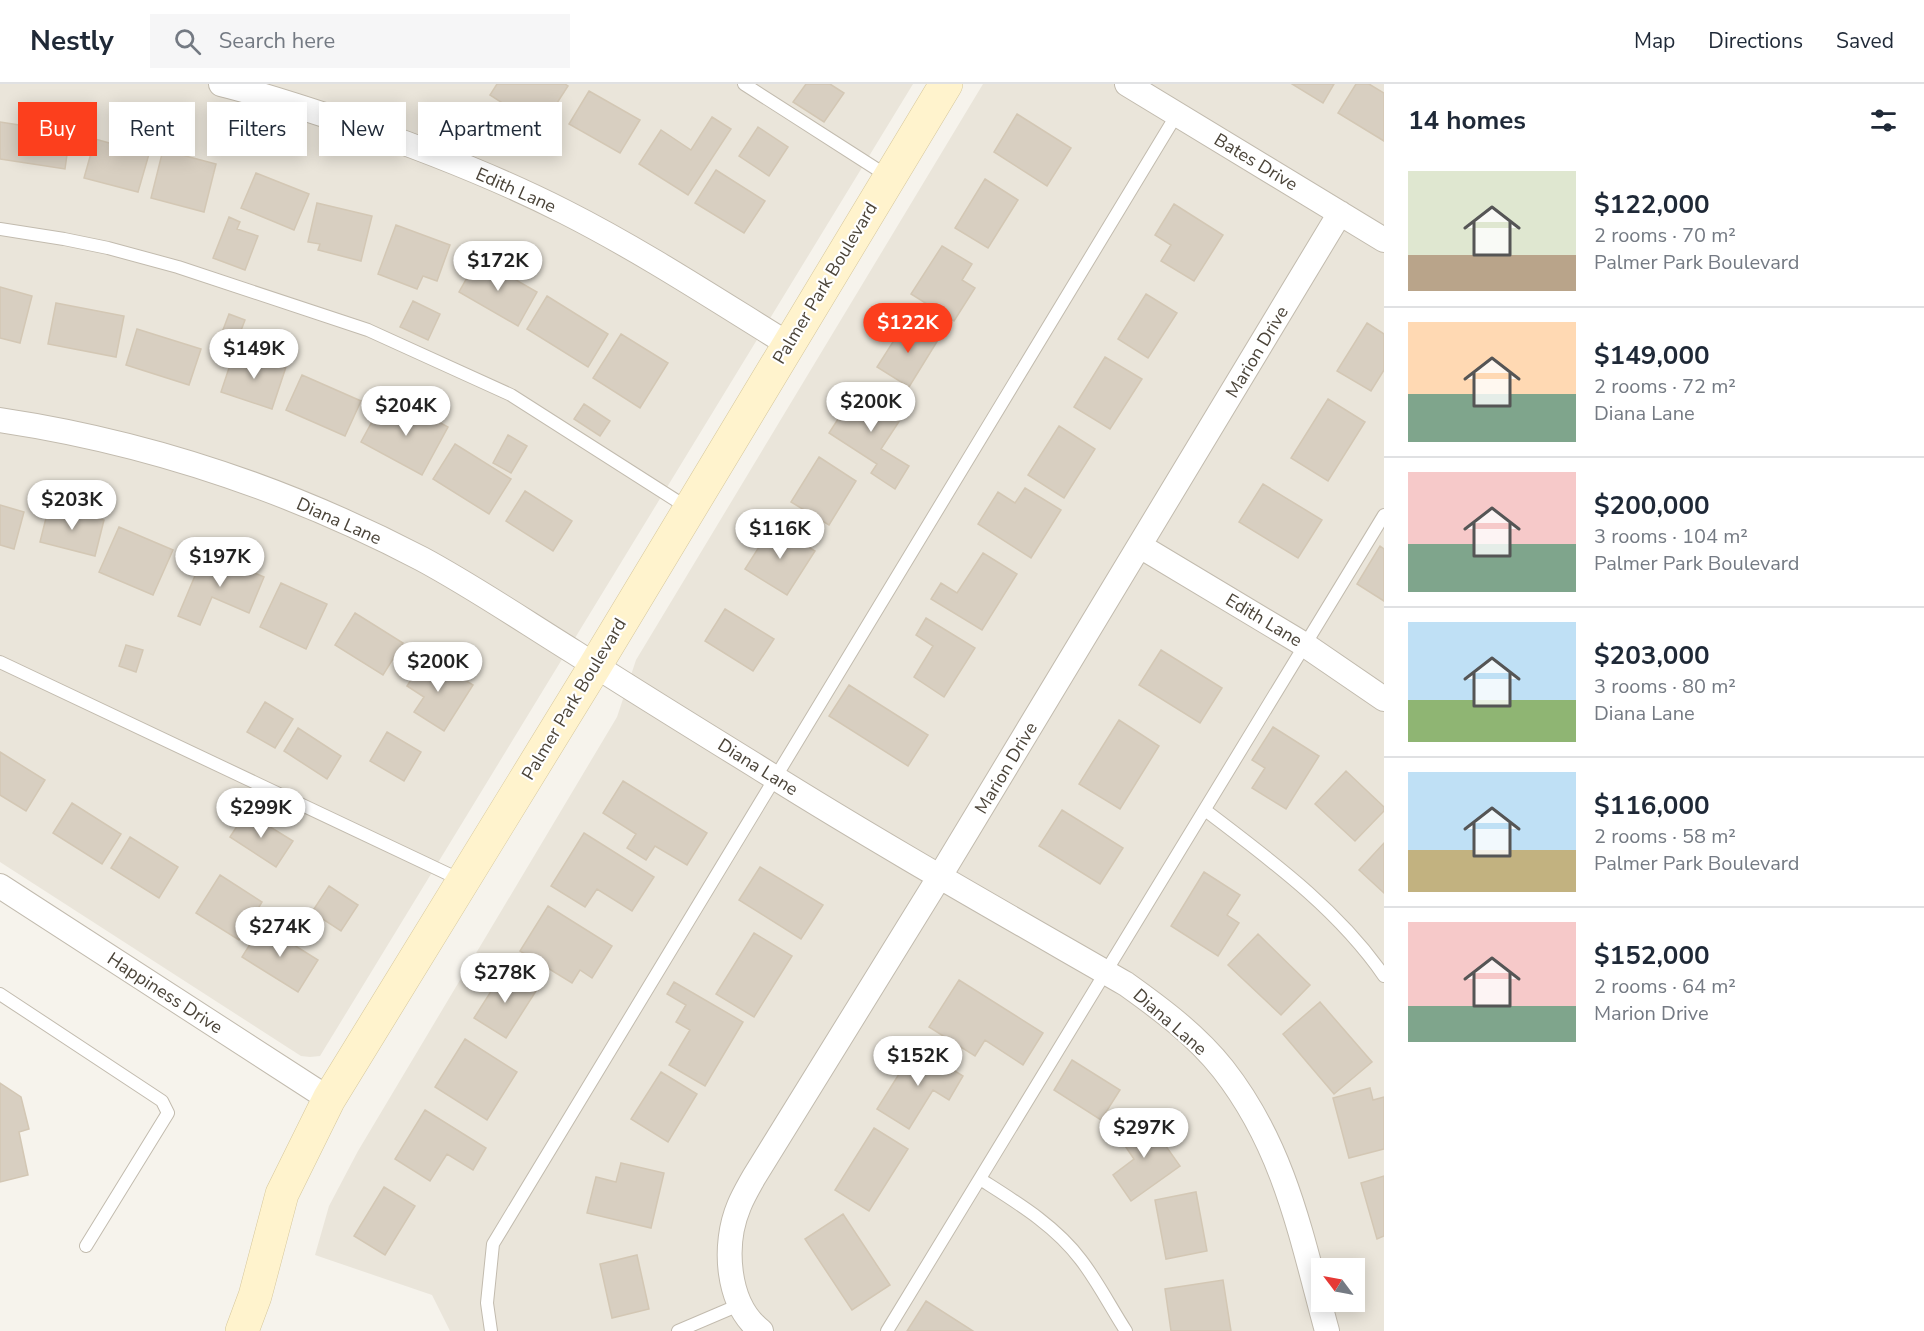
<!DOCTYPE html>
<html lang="en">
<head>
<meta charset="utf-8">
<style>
  :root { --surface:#fff; --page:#f6f6f7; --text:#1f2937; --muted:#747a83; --line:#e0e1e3; --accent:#fc3f1d }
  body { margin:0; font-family:"Nunito Sans",sans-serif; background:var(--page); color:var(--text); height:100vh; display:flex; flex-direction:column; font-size:22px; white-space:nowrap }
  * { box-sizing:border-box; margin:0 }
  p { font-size:20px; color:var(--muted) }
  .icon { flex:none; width:33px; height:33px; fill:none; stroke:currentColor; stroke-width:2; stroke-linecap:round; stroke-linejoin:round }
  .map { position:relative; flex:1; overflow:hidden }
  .drawer { display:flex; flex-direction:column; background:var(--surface); width:540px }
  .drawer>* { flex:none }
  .guide { position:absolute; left:18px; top:18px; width:570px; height:54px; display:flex; gap:12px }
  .needle { width:39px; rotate:302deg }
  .controls { position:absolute; left:1311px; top:1174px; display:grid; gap:12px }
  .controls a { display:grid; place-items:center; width:54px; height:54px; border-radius:0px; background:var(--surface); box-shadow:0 3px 15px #0003; font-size:30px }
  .price { position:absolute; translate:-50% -51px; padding:0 14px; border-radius:21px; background:#fff; color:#222; font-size:20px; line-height:39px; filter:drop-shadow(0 2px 3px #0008) }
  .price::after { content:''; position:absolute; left:50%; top:36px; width:18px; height:14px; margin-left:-9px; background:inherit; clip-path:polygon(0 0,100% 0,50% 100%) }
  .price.on { background:var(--accent); color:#fff }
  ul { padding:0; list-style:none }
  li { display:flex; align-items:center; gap:18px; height:150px; padding:0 24px }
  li+li { border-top:2px solid var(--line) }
  li span { display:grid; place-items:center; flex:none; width:168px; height:120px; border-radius:0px; color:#555 }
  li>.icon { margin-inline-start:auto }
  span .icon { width:72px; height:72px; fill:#fffc; stroke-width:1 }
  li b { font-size:26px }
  h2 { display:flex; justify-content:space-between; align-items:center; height:72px; padding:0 24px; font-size:26px }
  .pill { padding:0 21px; border-radius:0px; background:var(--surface); box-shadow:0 3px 15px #0003; font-size:21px; line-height:54px }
  .pill.on { background:var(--accent); color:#fff }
  header { display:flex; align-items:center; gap:36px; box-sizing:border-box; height:84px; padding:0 30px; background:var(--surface); border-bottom:2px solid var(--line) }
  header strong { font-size:28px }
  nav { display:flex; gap:33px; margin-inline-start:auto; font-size:21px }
  .search { width:420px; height:54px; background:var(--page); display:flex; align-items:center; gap:15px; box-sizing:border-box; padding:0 21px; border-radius:0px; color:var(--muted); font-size:22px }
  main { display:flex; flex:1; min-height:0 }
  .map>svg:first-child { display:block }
  .residential { fill:#eae5da; fill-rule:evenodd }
  .building { fill:#d8cfc1; stroke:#d3c7b4; stroke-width:1.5 }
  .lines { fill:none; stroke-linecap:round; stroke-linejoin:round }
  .lane-casing { stroke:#c2bbae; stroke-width:14 }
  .street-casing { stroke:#c2bbae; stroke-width:26 }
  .secondary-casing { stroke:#d6c79b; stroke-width:34 }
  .lane { stroke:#fff; stroke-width:12 }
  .street { stroke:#fff; stroke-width:24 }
  .secondary { stroke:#fff3cd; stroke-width:33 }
  .labels { text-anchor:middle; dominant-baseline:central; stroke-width:4.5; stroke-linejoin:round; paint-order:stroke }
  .street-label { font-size:18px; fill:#4b4439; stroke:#fff }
</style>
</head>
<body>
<header>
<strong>Nestly</strong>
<div class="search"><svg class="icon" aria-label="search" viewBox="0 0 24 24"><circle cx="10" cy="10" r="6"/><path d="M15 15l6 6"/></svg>Search here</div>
<nav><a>Map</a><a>Directions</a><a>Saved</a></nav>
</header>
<main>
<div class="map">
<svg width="1384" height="1247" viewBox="0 0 1384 1247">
  <rect width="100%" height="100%" fill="#f6f3ec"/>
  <!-- residential -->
  <path class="residential" d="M0 0H913L320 972 310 973 301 972 0 778Z
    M983 0H1384V1247H450L432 1211 315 1171 329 1122 358 1067 617 633 636 576ZM1322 1185H1354V1218H1322Z"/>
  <!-- building -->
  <path class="building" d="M497 0H565L568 2 541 44 490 11Z
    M806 0H830L844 9 824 38 793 18Z
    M1292 0H1334L1323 19Z
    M1356 0H1369L1384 9V57L1338 29Z
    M589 7 640 36 620 69 569 40Z
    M1017 30 1071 64 1047 102 994 68Z
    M712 33 731 45 688 111 639 80 661 46 691 66Z
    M0 38 70 49 65 85 0 75Z
    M758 43 788 63 769 92 739 72Z
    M95 55 149 70 138 108 84 94Z
    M163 66 216 80 204 128 151 114Z
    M716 86 765 117 744 149 695 119Z
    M256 89 309 110 294 146 241 124Z
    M985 95 1018 116 988 164 955 144Z
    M317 119 372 132 361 177 318 166 320 160 308 158Z
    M1174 120 1223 151 1194 197 1161 177 1171 161 1155 151Z
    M229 133 240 138 237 145 258 152 245 186 213 174Z
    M396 141 450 161 437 197 423 192 417 205 378 190Z
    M942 162 972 180 962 196 975 204 954 237 911 210Z
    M478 174 537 208 518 242 459 208Z
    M0 203 32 212 20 259 0 254Z
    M1146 210 1177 229 1148 274 1118 255Z
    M547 212 608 250 588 283 527 245Z
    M413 217 440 230 428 256 400 243Z
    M56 219 124 232 116 273 48 260Z
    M229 230 245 236 234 265 218 259Z
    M907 236 938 256 909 303 877 283Z
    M1367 239 1384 250V286L1371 307 1337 287Z
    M137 245 201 265 189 301 126 281Z
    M621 250 668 279 640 324 593 294Z
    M235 266 286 283 272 325 221 308Z
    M1105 273 1142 295 1110 345 1074 323Z
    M302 291 361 317 345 352 286 326Z
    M860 301 904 330 881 365 909 382 895 405 871 389 877 380 829 349Z
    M1328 315 1365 338 1328 397 1291 374Z
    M406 320 448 343 422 391 361 358 380 323 399 333Z
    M584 320 610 337 600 352 574 335Z
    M1059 342 1095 365 1064 414 1028 391Z
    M508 351 527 362 511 389 493 379Z
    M455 360 511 395 489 430 433 395Z
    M819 373 856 397 829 441 791 418Z
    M1263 400 1322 436 1298 474 1239 438Z
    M1025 404 1061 426 1031 474 978 440 998 408 1015 419Z
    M525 407 572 437 553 467 506 437Z
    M0 421 24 428 14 465 0 461Z
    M49 422 104 436 95 472 40 458Z
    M773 441 815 467 787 511 745 485Z
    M119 443 173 466 153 511 99 488Z
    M1380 462 1384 465V517L1357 500Z
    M205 468 264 493 249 529 212 513 200 541 178 532Z
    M983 469 1017 490 982 546 931 515 941 499 957 509Z
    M281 499 327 520 306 565 260 543Z
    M725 525 774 555 753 587 705 557Z
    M355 529 403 559 383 591 335 561Z
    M926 534 975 564 944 613 914 593 933 562 916 551Z
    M126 561 143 566 136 588 119 582Z
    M1161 566 1222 604 1200 639 1139 601Z
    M426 572 473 601 444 647 414 628 424 613 407 602Z
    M849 601 928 651 908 682 829 632Z
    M265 618 293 635 275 664 247 648Z
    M1119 636 1159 662 1120 725 1079 700Z
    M1273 643 1319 672 1286 725 1252 704 1265 684 1252 676Z
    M298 644 341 672 327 695 284 667Z
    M387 648 421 668 404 697 370 677Z
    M0 668 45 696 26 727 0 711Z
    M1346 687 1384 723V727L1355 757 1315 720Z
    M623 697 707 749 687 781 655 762 646 776 627 764 636 750 603 729Z
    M72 719 121 750 102 780 53 749Z
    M1062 726 1123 764 1100 800 1039 762Z
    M246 728 293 757 276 783 230 753Z
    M584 749 654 793 632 827 597 805 585 823 551 802Z
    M130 753 178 783 159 814 111 784Z
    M1384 759V809L1359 786Z
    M760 783 823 821 801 855 739 816Z
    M1204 788 1240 811 1227 831 1239 839 1218 872 1171 842Z
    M220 791 262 818 239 856 196 829Z
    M329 802 358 821 341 847 312 828Z
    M548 822 612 862 592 894 580 886 572 899 520 867Z
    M262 841 318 876 298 908 242 873Z
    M754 849 792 872 754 933 716 910Z
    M1258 850 1310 901 1281 931 1228 881Z
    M504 887 536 907 506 954 474 934Z
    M959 896 1043 949 1023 981 985 956 975 972 929 943Z
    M674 898 743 938 705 1002 669 981 690 946 676 938 686 921 667 910Z
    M1320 918 1372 978 1334 1010 1283 950Z
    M465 955 517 988 487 1036 435 1003Z
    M916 963 963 992 949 1016 933 1006 909 1045 877 1025Z
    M1072 976 1120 1006 1101 1036 1054 1006Z
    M661 988 697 1010 668 1058 631 1035Z
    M0 999 21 1013 29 1045 19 1048 28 1091 0 1098Z
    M1370 1004 1373 1016 1384 1013V1065L1349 1074 1333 1014Z
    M425 1026 486 1064 473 1086 447 1070 430 1097 395 1075Z
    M1144 1031 1180 1082 1131 1117 1113 1091 1134 1075 1117 1050Z
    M874 1044 908 1065 869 1127 835 1106Z
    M621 1079 664 1089 651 1144 587 1129 596 1093 616 1098Z
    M1384 1092V1152L1377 1155 1361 1099Z
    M384 1103 415 1122 385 1171 354 1152Z
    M1196 1108 1207 1167 1166 1175 1155 1116Z
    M843 1130 890 1201 852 1226 805 1155Z
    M637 1171 649 1225 612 1234 600 1180Z
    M1223 1196 1231 1247H1171L1165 1205Z
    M926 1217 973 1247H907Z"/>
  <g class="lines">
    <!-- lane casing -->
    <g class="lane-casing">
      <path id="lane" d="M744 0 889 93
        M0 145 64 155 108 164 178 183 368 246 511 311 688 424
        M0 578 463 797
        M1205 726C1269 775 1337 824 1384 892
        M0 910 162 1017 168 1029 86 1162
        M980 1095C1016 1118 1055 1141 1081 1176 1098 1198 1111 1224 1126 1247
        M491 1247 487 1219 493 1160 1177 30
        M678 1247 739 1221
        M887 1247 1384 431"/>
    </g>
    <!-- street casing -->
    <g class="street-casing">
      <path id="street" d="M221 0C262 10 303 24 343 37 419 63 494 92 565 128 642 167 715 215 788 260
        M1127 0 1384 156
        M0 336C147 358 290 406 422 475 474 503 524 537 574 568 633 606 693 643 753 680 875 757 1001 828 1126 900 1161 925 1196 951 1223 985 1285 1064 1301 1152 1327 1247
        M1140 462 1305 561 1384 615
        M0 802 329 1015
        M761 1247C726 1220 723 1160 739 1122 743 1112 749 1102 754 1093L940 792 1340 129"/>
    </g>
    <!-- secondary casing -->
    <g class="secondary-casing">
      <path id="secondary" d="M242 1247 255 1212 282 1110 329 1015 595 582 946 0"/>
    </g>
    <!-- lane -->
    <use href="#lane" class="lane"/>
    <!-- street -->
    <use href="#street" class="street"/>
    <!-- secondary -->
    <use href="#secondary" class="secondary"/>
  </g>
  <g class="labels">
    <!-- street labels -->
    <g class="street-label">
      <text transform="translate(1256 78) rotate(31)">Bates Drive</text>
      <text transform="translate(516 106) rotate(24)">Edith Lane</text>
      <text transform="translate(825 199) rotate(-59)">Palmer Park Boulevard</text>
      <text transform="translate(1257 268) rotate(-59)">Marion Drive</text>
      <text transform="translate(339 437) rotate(24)">Diana Lane</text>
      <text transform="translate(1264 536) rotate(31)">Edith Lane</text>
      <text transform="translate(574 615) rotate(-59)">Palmer Park Boulevard</text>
      <text transform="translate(758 683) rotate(32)">Diana Lane</text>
      <text transform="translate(1006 684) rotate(-59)">Marion Drive</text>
      <text transform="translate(165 909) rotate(33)">Happiness Drive</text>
      <text transform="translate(1170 938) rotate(41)">Diana Lane</text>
    </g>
  </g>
</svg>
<div class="controls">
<a><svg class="needle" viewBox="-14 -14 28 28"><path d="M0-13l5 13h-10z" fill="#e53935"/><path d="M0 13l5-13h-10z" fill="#747a83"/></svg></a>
</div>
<b class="price" style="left:498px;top:208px">$172K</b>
<b class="price on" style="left:908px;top:270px">$122K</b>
<b class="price" style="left:254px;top:296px">$149K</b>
<b class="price" style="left:871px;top:349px">$200K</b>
<b class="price" style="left:406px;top:353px">$204K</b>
<b class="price" style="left:72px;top:447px">$203K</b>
<b class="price" style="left:780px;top:476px">$116K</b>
<b class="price" style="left:220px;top:504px">$197K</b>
<b class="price" style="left:438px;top:609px">$200K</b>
<b class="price" style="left:261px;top:755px">$299K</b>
<b class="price" style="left:280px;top:874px">$274K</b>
<b class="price" style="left:505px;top:920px">$278K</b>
<b class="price" style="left:918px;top:1003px">$152K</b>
<b class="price" style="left:1144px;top:1075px">$297K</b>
<div class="guide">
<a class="pill on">Buy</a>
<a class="pill">Rent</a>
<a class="pill">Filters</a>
<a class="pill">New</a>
<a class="pill">Apartment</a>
</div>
</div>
<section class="drawer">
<h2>14 homes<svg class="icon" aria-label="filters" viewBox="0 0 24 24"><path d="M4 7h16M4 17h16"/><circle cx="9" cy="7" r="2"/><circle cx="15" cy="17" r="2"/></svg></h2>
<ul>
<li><span style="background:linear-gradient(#dfe7d0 70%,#b9a48a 0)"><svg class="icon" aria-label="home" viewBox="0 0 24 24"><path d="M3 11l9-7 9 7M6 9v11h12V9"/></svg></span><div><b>$122,000</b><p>2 rooms · 70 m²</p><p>Palmer Park Boulevard</p></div></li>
<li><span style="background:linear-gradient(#ffd9b3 60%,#7fa58c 0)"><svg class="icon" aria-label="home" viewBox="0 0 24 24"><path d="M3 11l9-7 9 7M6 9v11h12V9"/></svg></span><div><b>$149,000</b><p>2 rooms · 72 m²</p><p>Diana Lane</p></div></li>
<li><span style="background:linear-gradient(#f6c9c9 60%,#7fa58c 0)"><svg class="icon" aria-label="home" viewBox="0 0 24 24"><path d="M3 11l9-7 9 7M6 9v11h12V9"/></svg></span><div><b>$200,000</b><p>3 rooms · 104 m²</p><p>Palmer Park Boulevard</p></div></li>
<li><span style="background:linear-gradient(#bfe0f5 65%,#8fb573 0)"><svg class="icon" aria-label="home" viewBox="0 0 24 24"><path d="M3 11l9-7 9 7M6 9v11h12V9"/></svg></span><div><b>$203,000</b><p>3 rooms · 80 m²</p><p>Diana Lane</p></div></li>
<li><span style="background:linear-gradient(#bfe0f5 65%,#c2b280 0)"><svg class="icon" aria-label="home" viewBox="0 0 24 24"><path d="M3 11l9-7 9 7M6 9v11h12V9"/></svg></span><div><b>$116,000</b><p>2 rooms · 58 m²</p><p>Palmer Park Boulevard</p></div></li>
<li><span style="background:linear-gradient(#f6c9c9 70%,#7fa58c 0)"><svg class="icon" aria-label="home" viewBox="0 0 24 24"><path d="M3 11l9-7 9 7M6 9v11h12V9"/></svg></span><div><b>$152,000</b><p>2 rooms · 64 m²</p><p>Marion Drive</p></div></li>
</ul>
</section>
</main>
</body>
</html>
